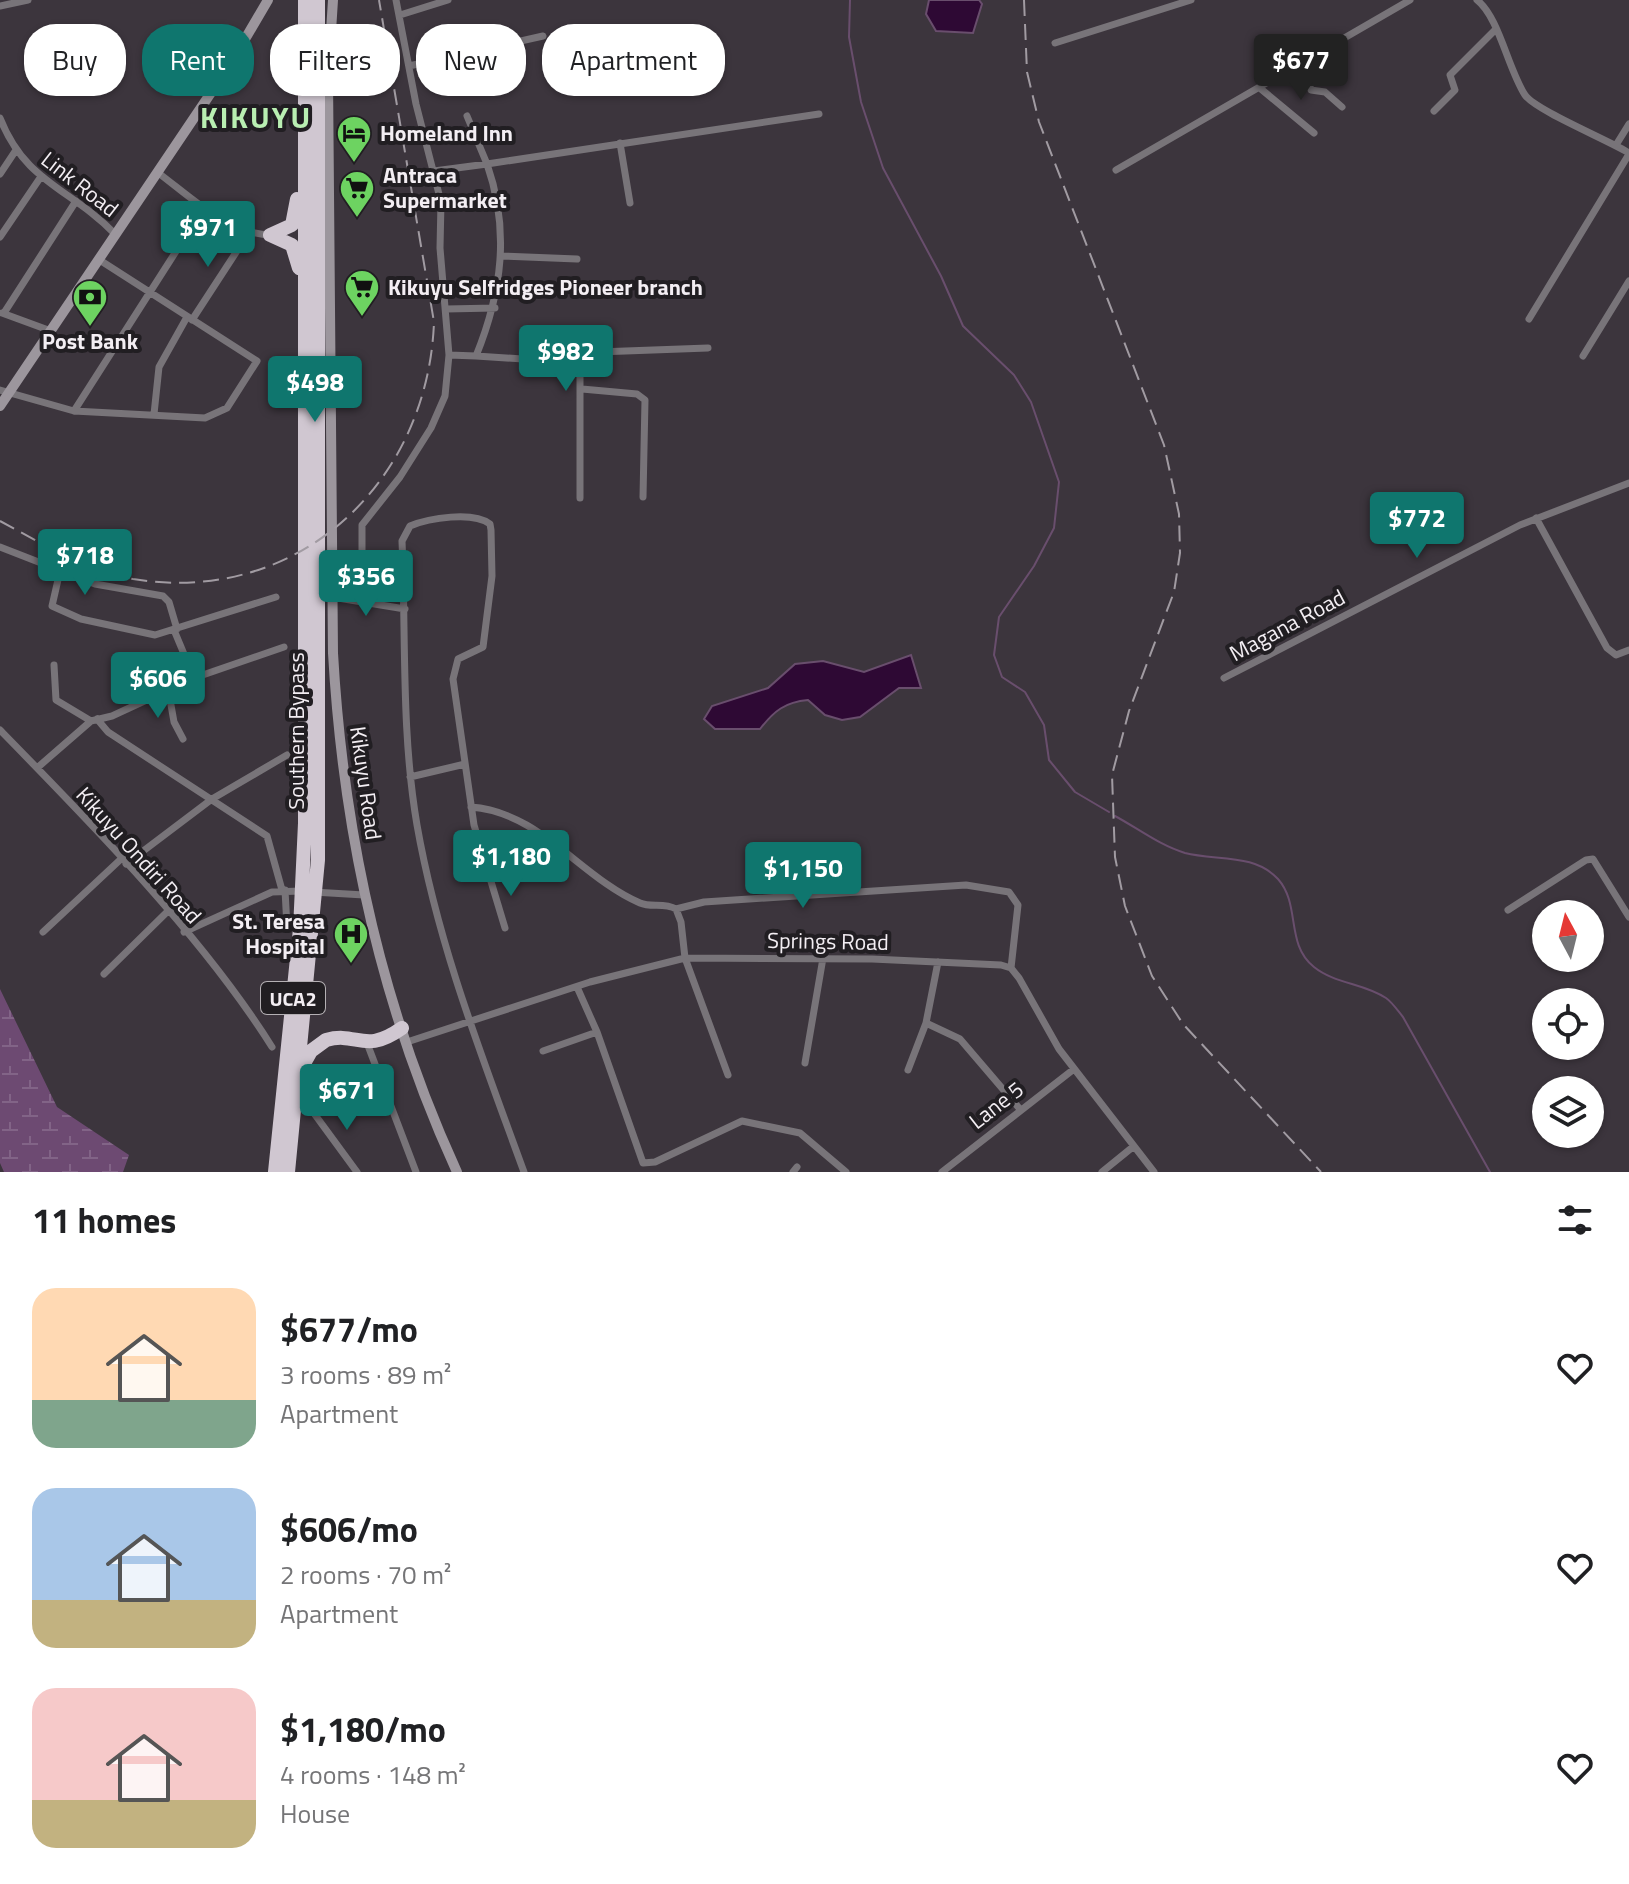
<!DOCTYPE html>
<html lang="en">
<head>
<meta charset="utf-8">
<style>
  :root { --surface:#fff; --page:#f6f6f6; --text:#202124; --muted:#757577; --accent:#0f766e }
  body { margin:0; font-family:"Titillium Web",sans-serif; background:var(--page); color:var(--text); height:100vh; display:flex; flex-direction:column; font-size:30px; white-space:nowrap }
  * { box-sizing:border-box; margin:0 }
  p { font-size:26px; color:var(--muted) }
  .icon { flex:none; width:44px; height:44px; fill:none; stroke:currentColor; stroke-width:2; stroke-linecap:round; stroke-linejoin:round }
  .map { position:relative; height:1172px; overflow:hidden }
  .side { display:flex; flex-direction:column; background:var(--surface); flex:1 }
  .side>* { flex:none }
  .banner { position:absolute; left:24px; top:24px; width:800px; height:72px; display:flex; gap:16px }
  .needle { width:52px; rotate:353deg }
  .tools { position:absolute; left:1532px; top:900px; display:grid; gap:16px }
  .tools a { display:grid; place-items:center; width:72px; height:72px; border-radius:50%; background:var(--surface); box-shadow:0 2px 6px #0004; font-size:40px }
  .price { position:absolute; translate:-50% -68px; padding:0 18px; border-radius:8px; background:var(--accent); color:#fff; font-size:26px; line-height:52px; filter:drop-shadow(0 2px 4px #0008) }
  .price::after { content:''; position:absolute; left:50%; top:48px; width:24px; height:18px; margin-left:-12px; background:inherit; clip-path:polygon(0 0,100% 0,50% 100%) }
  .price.on { background:#222; color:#fff }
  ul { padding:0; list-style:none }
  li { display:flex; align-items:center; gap:24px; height:200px; padding:0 32px }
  li span { display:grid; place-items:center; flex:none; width:224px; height:160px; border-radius:24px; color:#555 }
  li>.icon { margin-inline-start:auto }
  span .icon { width:96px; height:96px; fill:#fffc; stroke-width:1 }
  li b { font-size:34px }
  h2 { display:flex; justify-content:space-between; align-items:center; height:96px; padding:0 32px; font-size:34px }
  .chip { padding:0 28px; border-radius:32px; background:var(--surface); box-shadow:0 2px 6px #0004; font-size:28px; line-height:72px }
  .chip.on { background:var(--accent); color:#fff }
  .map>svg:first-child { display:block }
  .wetland { fill:url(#wetland-marsh) }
  .water { fill:#2e0934; stroke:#694e6d; stroke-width:2 }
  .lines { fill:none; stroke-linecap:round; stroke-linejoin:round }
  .stream { stroke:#694e6d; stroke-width:2 }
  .street { stroke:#787479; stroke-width:7 }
  .secondary { stroke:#9c969d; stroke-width:10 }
  .highway { stroke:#d0c7d1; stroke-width:14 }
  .rail { stroke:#a19ba2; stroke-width:2; stroke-dasharray:16 8; stroke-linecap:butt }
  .labels { text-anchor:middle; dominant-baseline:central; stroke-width:8; stroke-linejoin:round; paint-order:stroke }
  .shield { fill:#211e22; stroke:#b4b0b4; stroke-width:2 }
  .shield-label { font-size:20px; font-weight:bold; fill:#f3eef3 }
  .poi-label { font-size:22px; font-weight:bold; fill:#f3eef3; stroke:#211e22; text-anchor:start }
  .street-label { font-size:22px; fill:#f3eef3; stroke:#211e22 }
  .district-label { font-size:30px; font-weight:bold; letter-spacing:2px; fill:#b9efb2; stroke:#211e22 }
</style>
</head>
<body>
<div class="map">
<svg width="1629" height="1172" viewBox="0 0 1629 1172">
  <defs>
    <pattern id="wetland-marsh" width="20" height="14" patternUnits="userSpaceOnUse" patternTransform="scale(2)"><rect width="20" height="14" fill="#6d4a72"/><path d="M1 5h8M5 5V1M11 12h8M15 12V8" fill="none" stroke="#826487"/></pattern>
  </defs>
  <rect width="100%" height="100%" fill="#3c353d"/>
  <!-- wetland -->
  <path class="wetland" d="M0 989 57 1107 129 1155 123 1172H4L0 1163Z"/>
  <!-- water -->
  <path class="water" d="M929 0H979L982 4 973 33 936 31 926 14Z
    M911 655 921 688H899L860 717 842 720 825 715 808 700C785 702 774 711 760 729H715L704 719 712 706 768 688 795 664 823 661 864 672Z"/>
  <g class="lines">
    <!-- stream -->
    <path class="stream" d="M850 0 849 37 861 102 883 168 941 276 963 326 1014 375 1031 402 1059 482 1054 528 1034 566 999 617 994 655 1002 677 1025 692 1044 725 1049 760 1075 792 1109 812
      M1115 816C1139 829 1159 845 1185 853 1216 861 1254 853 1278 879 1301 905 1285 944 1314 967 1335 984 1364 983 1386 998 1392 1002 1398 1011 1403 1017L1490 1172"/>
    <!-- street -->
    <path class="street" d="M1477 0C1499 17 1508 69 1525 95 1535 110 1608 140 1629 153
      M0 6 28 0
      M400 15 448 0
      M157 38 211 93
      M1055 43 1191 0
      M1303 63 1311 90 1325 92 1342 107
      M409 66 543 36
      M1261 89 1314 133
      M1434 111 1455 90 1450 75 1495 30
      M0 118C26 184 71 188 116 235
      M620 143 630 203
      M1616 145 1629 124
      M1116 170 1410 0
      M434 171 487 164 467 116
      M157 172C191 197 226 233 270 235
      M0 174 16 150
      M441 202 496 198
      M0 237 40 178
      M502 256 577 259
      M446 309 495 308
      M2 313 51 331
      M4 313 76 201
      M1529 319 1629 154
      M192 320 248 234
      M449 355 476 356C502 292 510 230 487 164L819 114
      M476 356 567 362 580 369V498
      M1583 356 1629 281
      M567 362 598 352 708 348
      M582 389 637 394 645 400 643 497
      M0 390 74 411 205 418 227 408 257 361 98 259
      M74 411 205 206
      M154 414 159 367 187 317
      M1536 518 1607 648 1616 655 1629 650
      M0 547 95 584 163 596 169 602 177 629
      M60 571 52 606 81 619 155 635 276 597
      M332 597 405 609
      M362 602V525L400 477 431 428 445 396 449 355 440 248 441 202 416 104 396 0
      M174 630 194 678
      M54 665 56 700 91 721
      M1224 678 1520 525 1629 483
      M168 688 174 722 183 739
      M97 719 108 732 267 836 282 890
      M0 730C92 824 203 937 272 1047
      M37 768 91 721 112 716 194 678 284 647
      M410 777 465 764
      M471 807C540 812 580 877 640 903 651 908 664 902 676 909L681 922 685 958 728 1075
      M126 864 212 799 287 755
      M285 890 287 927
      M313 892 364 895
      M676 909 704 902 966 885 1009 892 1018 905 1011 968
      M1508 910 1586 860 1593 859 1629 917
      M505 928 474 825 453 679 458 659 483 647 492 576 491 530 490 524C473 511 429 518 410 526L402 541C406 636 401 732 417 825 438 945 483 1059 524 1172
      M43 932 121 859
      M184 932 272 892 301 891
      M938 962 926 1023 960 1039 1019 1108
      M104 974 167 912
      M577 987 597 1032 643 1163 655 1162 742 1121 800 1133 846 1172
      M407 1042 590 982 685 958 872 959 1001 965 1011 968 1019 978 1059 1049 1154 1172
      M367 1043 416 1172
      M543 1051 597 1032
      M805 1063 823 958
      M908 1070 926 1023
      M313 1112 357 1172
      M793 1172 797 1167
      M942 1172 1074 1069
      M1102 1172 1134 1146"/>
    <!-- secondary -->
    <path class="secondary" d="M333 0 328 78 333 653C343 831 382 1009 457 1172
      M0 406 231 63 268 0"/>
    <!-- highway -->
    <path class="highway" d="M270 235 292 225 297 199
      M270 235 292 245 299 268
      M302 1067 311 1051 326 1040C358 1031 364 1055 402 1028
      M275 1172 300 929 305 823V0
      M288 1172 318 860V0"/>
    <!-- rail -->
    <path class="rail" d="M1024 0 1027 72 1039 122 1164 445 1179 514 1180 553 1174 592 1129 711 1112 775 1115 857 1125 906 1152 976 1183 1024 1321 1172
      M0 521C43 544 85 570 133 579 298 606 428 483 434 322L379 0"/>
  </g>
  <!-- icons -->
  <defs>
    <g id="hotel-pin" transform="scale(1.8)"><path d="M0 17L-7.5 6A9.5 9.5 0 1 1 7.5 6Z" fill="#6dd361" stroke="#211e22"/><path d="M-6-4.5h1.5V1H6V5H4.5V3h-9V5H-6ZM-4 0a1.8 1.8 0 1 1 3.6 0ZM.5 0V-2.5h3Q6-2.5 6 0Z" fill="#111"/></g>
    <g id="supermarket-pin" transform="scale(1.8)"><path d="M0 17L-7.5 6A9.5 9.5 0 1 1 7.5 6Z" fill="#6dd361" stroke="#211e22"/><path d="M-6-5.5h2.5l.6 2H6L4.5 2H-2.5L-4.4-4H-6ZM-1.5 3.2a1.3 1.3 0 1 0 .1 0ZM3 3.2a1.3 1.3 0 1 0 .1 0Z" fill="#111"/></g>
    <g id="bank-pin" transform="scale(1.8)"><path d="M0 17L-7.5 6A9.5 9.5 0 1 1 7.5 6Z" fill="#6dd361" stroke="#211e22"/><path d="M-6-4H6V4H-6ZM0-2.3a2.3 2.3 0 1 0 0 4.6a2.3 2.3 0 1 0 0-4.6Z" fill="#111"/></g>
    <g id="hospital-pin" transform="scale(1.8)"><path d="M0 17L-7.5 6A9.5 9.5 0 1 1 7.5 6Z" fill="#6dd361" stroke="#211e22"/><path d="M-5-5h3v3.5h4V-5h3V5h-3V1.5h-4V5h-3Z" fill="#111"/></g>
  </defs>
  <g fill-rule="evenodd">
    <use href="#hotel-pin" x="354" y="133"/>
    <use href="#supermarket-pin" x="357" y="188"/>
    <use href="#supermarket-pin" x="362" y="287"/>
    <use href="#bank-pin" x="90" y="297"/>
    <use href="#hospital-pin" x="351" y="934"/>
  </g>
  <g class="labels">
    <!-- shield labels -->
    <rect class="shield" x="261" y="982" width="64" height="32" rx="6"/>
    <g class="shield-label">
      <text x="293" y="998">UCA2</text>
    </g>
    <!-- poi labels -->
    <g class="poi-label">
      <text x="380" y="133">Homeland Inn</text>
      <text x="383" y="175">Antraca<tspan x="383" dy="25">Supermarket</tspan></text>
      <text x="388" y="287">Kikuyu Selfridges Pioneer branch</text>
      <text x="90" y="341" text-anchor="middle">Post Bank</text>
      <text x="325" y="921" text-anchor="end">St. Teresa<tspan x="325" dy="25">Hospital</tspan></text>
    </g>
    <!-- street labels -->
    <g class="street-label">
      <text transform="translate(80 184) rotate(38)">Link Road</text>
      <text transform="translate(1287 625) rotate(-28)">Magana Road</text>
      <text transform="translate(296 731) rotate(-90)">Southern Bypass</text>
      <text transform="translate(366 783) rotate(82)">Kikuyu Road</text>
      <text transform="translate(139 855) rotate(48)">Kikuyu Ondiri Road</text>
      <text transform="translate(828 941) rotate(1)">Springs Road</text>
      <text transform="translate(996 1105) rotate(-38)">Lane 5</text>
    </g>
    <!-- district labels -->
    <g class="district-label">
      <text x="256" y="117">KIKUYU</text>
    </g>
  </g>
</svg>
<div class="tools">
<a><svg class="needle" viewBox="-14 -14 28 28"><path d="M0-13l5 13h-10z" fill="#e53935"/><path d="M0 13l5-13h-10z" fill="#757577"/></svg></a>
<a><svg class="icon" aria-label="locate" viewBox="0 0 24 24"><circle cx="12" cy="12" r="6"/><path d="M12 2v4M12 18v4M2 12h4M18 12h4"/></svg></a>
<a><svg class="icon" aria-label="layers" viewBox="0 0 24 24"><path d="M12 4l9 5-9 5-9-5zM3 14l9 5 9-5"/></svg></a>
</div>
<b class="price on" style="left:1301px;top:102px">$677</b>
<b class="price" style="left:208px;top:269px">$971</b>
<b class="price" style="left:566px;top:393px">$982</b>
<b class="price" style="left:315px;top:424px">$498</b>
<b class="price" style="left:1417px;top:560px">$772</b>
<b class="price" style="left:85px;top:597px">$718</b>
<b class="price" style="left:366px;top:618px">$356</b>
<b class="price" style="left:158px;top:720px">$606</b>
<b class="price" style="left:511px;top:898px">$1,180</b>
<b class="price" style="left:803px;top:910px">$1,150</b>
<b class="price" style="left:347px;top:1132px">$671</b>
<div class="banner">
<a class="chip">Buy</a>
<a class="chip on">Rent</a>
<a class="chip">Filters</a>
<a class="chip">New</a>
<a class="chip">Apartment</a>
</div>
</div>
<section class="side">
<h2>11 homes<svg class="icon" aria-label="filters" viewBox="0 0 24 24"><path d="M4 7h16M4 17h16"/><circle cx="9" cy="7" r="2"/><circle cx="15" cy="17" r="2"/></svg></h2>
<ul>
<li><span style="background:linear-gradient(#ffd9b3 70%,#7fa58c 0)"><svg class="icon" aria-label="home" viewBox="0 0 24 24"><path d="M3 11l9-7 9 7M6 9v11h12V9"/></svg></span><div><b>$677/mo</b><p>3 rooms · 89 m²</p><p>Apartment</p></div><svg class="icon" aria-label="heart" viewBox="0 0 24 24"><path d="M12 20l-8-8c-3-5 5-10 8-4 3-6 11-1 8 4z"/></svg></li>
<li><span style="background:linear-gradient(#a9c7e8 70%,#c2b280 0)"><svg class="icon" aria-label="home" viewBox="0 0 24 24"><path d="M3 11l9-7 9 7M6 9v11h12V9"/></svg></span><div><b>$606/mo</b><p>2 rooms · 70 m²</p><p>Apartment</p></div><svg class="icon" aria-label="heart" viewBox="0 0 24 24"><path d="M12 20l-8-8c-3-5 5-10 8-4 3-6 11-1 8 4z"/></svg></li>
<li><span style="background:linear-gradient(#f6c9c9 70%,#c2b280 0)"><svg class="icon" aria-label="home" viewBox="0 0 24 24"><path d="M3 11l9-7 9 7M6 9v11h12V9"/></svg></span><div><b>$1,180/mo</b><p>4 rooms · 148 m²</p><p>House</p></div><svg class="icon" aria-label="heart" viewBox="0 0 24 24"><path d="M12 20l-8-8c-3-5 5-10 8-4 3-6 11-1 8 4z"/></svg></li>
</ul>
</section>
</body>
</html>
